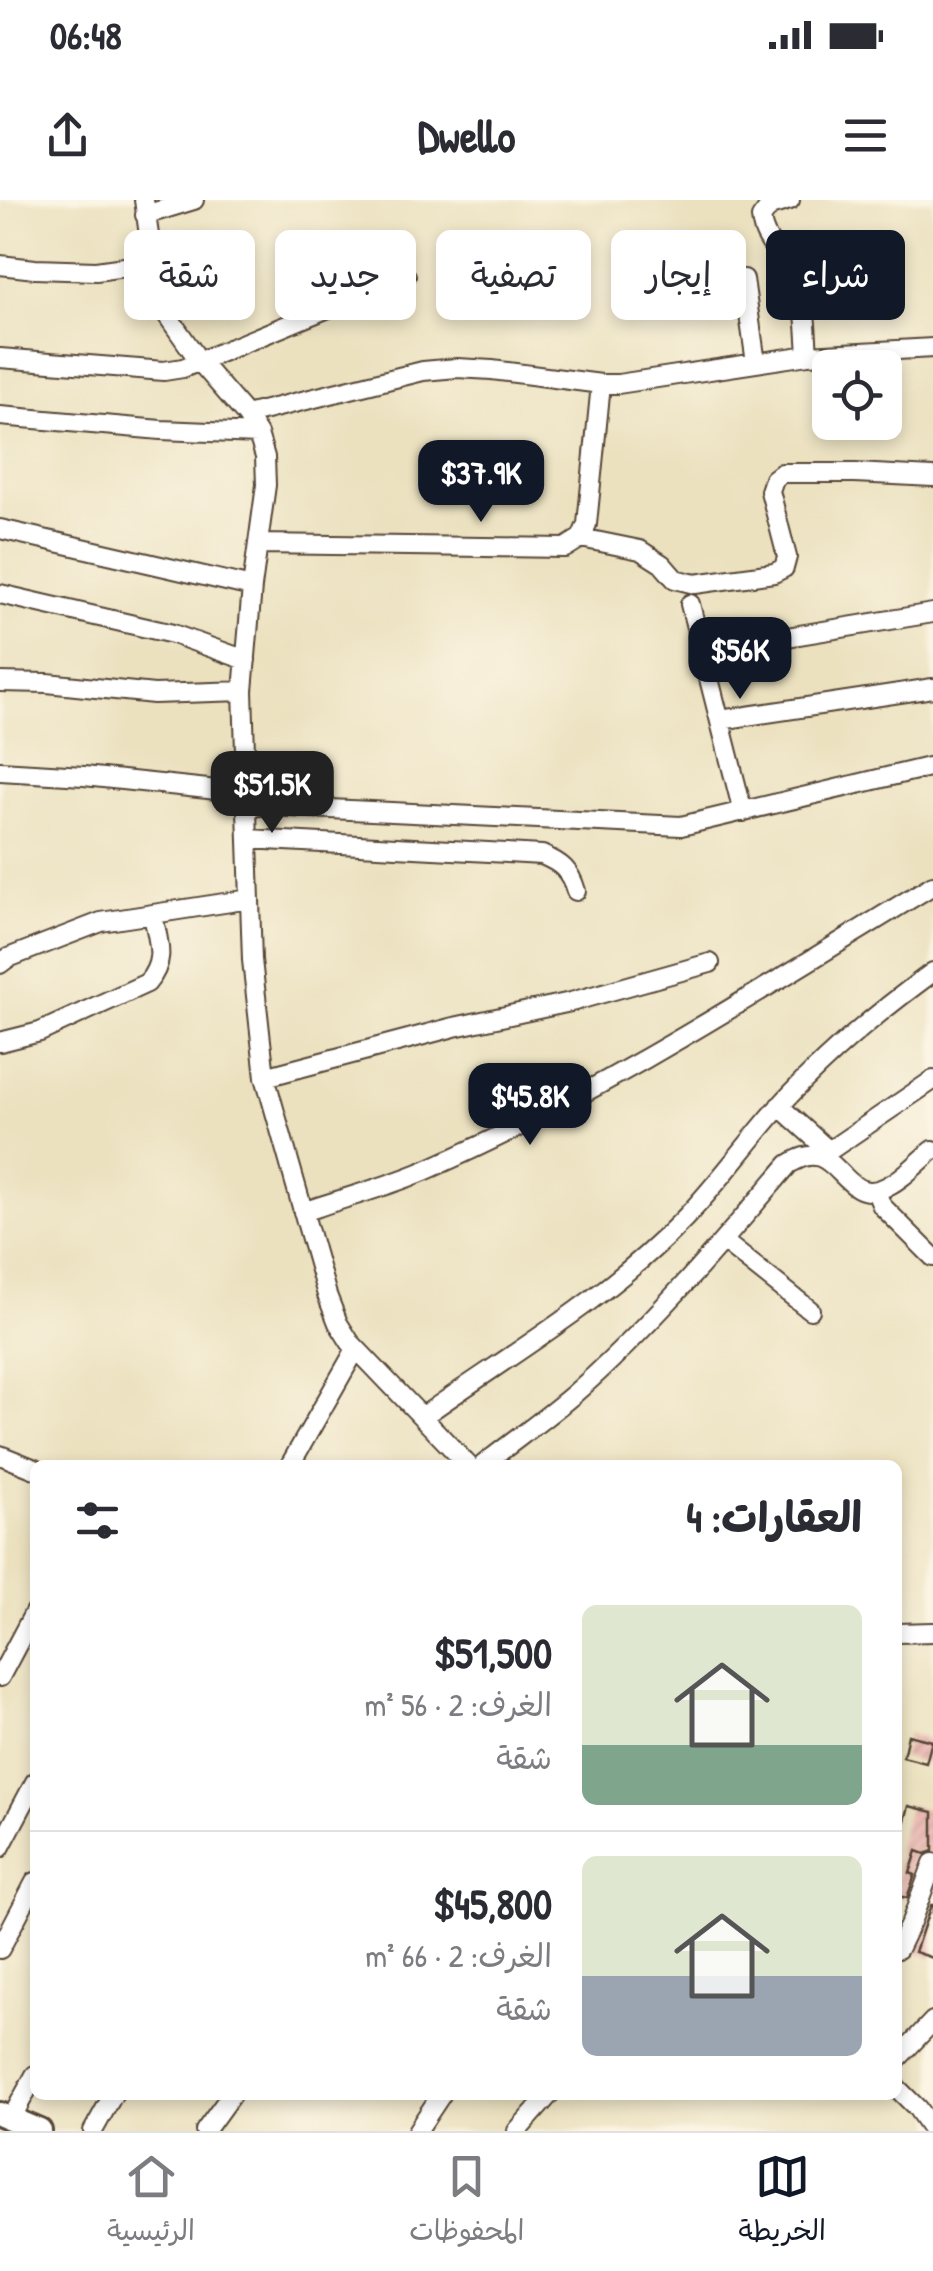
<!DOCTYPE html>
<html lang="ar">
<head>
<meta charset="utf-8">
<style>
  :root { --surface:#fff; --page:#f2f2f3; --text:#2b2b33; --muted:#7c7c81; --line:#e1e1e2; --accent:#111827 }
  body { margin:0; font-family:"Patrick Hand","Playpen Sans Arabic",sans-serif; background:var(--page); color:var(--text); direction:rtl; height:100vh; display:flex; flex-direction:column; font-size:38px; white-space:nowrap }
  * { box-sizing:border-box; margin:0 }
  p { font-size:32px; color:var(--muted) }
  .icon { flex:none; width:55px; height:55px; fill:none; stroke:currentColor; stroke-width:2; stroke-linecap:round; stroke-linejoin:round }
  .map { position:relative; flex:1; overflow:hidden; direction:ltr }
  .panel { position:absolute; left:30px; top:1260px; width:872px; height:640px; display:flex; flex-direction:column; background:var(--surface); border-radius:15px; box-shadow:0 5px 15px #0003; direction:rtl }
  .panel>* { flex:none }
  .top-card { position:absolute; left:30px; top:30px; width:875px; height:90px; direction:rtl; display:flex; gap:20px }
  .fabs { position:absolute; left:812px; top:150px; display:grid; gap:20px }
  .fabs a { display:grid; place-items:center; width:90px; height:90px; border-radius:15px; background:var(--surface); box-shadow:0 5px 15px #0003; font-size:50px }
  .price { position:absolute; translate:-50% -85px; padding:0 22px; border-radius:20px; background:var(--accent); color:#fff; font-size:32px; line-height:65px; filter:drop-shadow(0 2px 5px #0008) }
  .price::after { content:''; position:absolute; left:50%; top:60px; width:30px; height:22px; margin-left:-15px; background:inherit; clip-path:polygon(0 0,100% 0,50% 100%) }
  .price.selected { background:#222; color:#fff }
  ul { padding:0; list-style:none }
  li { display:flex; align-items:center; gap:30px; height:250px; padding:0 40px }
  li+li { border-top:2px solid var(--line) }
  li span { display:grid; place-items:center; flex:none; width:280px; height:200px; border-radius:15px; color:#555 }
  li>.icon { margin-inline-start:auto }
  span .icon { width:120px; height:120px; fill:#fffc; stroke-width:1 }
  li b { font-size:42px }
  h2 { display:flex; justify-content:space-between; align-items:center; height:120px; padding:0 40px; font-size:42px }
  .pill { padding:0 35px; border-radius:15px; background:var(--surface); box-shadow:0 5px 15px #0003; font-size:35px; line-height:90px }
  .pill.selected { background:var(--accent); color:#fff }
  .status { display:flex; justify-content:space-between; align-items:center; height:70px; padding:0 50px; background:var(--surface); direction:ltr }
  .status svg { height:28px; fill:currentColor }
  header { display:flex; justify-content:space-between; align-items:center; height:130px; padding:0 40px; background:var(--surface); font-size:45px; font-weight:800 }
  .tab-bar { display:flex; justify-content:space-around; align-items:center; height:140px; border-top:2px solid var(--line); background:var(--surface); font-size:28px; color:var(--muted) }
  .tab-bar a { display:grid; justify-items:center; gap:5px }
  .tab-bar .selected { color:var(--accent) }
  .map>svg:first-child { display:block }
  .building { fill:url(#building-hatch) }
  .lines { fill:none; stroke-linecap:round; stroke-linejoin:round }
  .minor-casing { stroke:#554536; stroke-width:22 }
  .major-casing { stroke:#554536; stroke-width:28 }
  .minor { stroke:#fff; stroke-width:18 }
  .major { stroke:#fff; stroke-width:22 }
</style>
</head>
<body>
<div class="status"><b>06:48</b><svg viewBox="0 0 49 12"><path d="M0 12V9h3v3zM5 12V6h3v6zM10 12V3h3v9zM15 12V0h3v12zM26 1h20v11H26zM47 4h2v5h-2z"/></svg></div>
<header><svg class="icon" aria-label="menu" viewBox="0 0 24 24"><path d="M4 6h16M4 12h16M4 18h16"/></svg>Dwello<svg class="icon" aria-label="share" viewBox="0 0 24 24"><path d="M12 15V3M7 8l5-5 5 5M5 13v7h14v-7"/></svg></header>
<div class="map">
<svg width="933" height="1931" viewBox="0 0 933 1931">
  <defs>
    <pattern id="building-hatch" width="6" height="6" patternUnits="userSpaceOnUse" patternTransform="scale(2.5)"><rect width="6" height="6" fill="#e9afab"/><path d="M-1 1l2-2M0 6l6-6M5 7l2-2" fill="none" stroke="#be8f8b"/></pattern>
  </defs>
  <rect width="100%" height="100%" fill="#fcf5e5"/>
  <filter id="ink" filterUnits="userSpaceOnUse"><feTurbulence type="fractalNoise" baseFrequency=".01" numOctaves="2"/><feDisplacementMap in="SourceGraphic" scale="20" xChannelSelector="R" yChannelSelector="G"/><feConvolveMatrix kernelMatrix="1 2 1 2 8 2 1 2 1" color-interpolation-filters="sRGB"/></filter>
  <filter id="wash" filterUnits="userSpaceOnUse"><feTurbulence type="fractalNoise" baseFrequency=".0048" numOctaves="4" result="noise"/><feDisplacementMap in="SourceGraphic" scale="40" xChannelSelector="R" yChannelSelector="G"/><feGaussianBlur stdDeviation="2.25" result="paint"/><feColorMatrix in="noise" values="0 0 0 0 0 0 0 0 0 0 0 0 0 0 0 0 0 1.4 0 .05"/><feComposite in="paint" operator="in"/></filter>
  <g filter="url(#wash)">
    <rect width="100%" height="100%" fill="#ebe1bf"/>
    <g id="blocks">
      <!-- building -->
      <path class="building" d="M908 1535 932 1541 926 1563 903 1557Z
        M909 1606 933 1612V1651L925 1654 917 1651 910 1673 915 1675 907 1698 898 1696V1646Z
        M931 1705H933V1758L915 1752Z"/>
    </g>
  </g>
  <g filter="url(#ink)">
    <use href="#blocks" fill-opacity="0" stroke="#554536" stroke-width="2.5"/>
    <g class="lines">
      <!-- minor casing -->
      <g class="minor-casing">
        <path id="minor" d="M144 0 153 63 167 115 200 162 246 215 258 234 265 257 266 285 252 387 243 491 252 760 265 877 327 1095 338 1123 350 1142 468 1265
          M790 0 770 6 761 18C763 41 782 55 793 75 807 98 806 129 808 155
          M145 15 194 0
          M0 65 35 69 96 71 153 63
          M744 79 756 163
          M0 158 164 171 183 168 406 76
          M246 215 423 171 457 168 492 170 601 184H618L808 155 933 148
          M0 216 161 230 258 234
          M0 329 252 387
          M581 338 640 350 662 364 675 379 695 384 774 373 784 368 787 357 770 291 774 279 782 273H855L933 277
          M258 344 565 348 581 338 587 324 601 184
          M0 394 173 434 246 460
          M690 404 743 612
          M702 451 933 413
          M0 482 47 483 154 494 243 491
          M720 520 933 488
          M0 571 84 576 246 593
          M247 605 681 626 933 566
          M248 639 542 655C561 663 570 670 576 691
          M0 764 8 758 101 722 250 699
          M0 842 40 832 147 783C167 760 158 742 153 715
          M265 877 454 827 571 802 710 763
          M779 906 829 951
          M820 957 933 880
          M876 992 882 1006 933 1057
          M303 1012C346 997 392 986 433 967 608 890 770 784 933 685
          M723 1041 810 1110
          M422 1217C511 1154 608 1098 684 1019 718 984 746 944 778 908 824 857 878 812 933 772
          M0 1255 35 1269
          M290 1265 356 1149
          M483 1265C513 1241 545 1219 574 1194 651 1127 722 1042 789 964 798 959 809 953 820 957 842 965 852 1000 881 989 900 982 917 963 933 950
          M898 1433 933 1432
          M0 1477 35 1411
          M0 1648 35 1582
          M0 1749 35 1682
          M898 1749 911 1722 933 1663
          M898 1858 933 1821
          M898 1889 917 1908 933 1931
          M11 1919 35 1875
          M93 1931 113 1895
          M205 1931 231 1895
          M417 1931 441 1895
          M517 1931 549 1895"/>
      </g>
      <!-- major casing -->
      <g class="major-casing">
        <path id="major" d="M0 1914 40 1931"/>
      </g>
      <!-- minor -->
      <use href="#minor" class="minor"/>
      <!-- major -->
      <use href="#major" class="major"/>
    </g>
  </g>
</svg>
<div class="fabs">
<a><svg class="icon" aria-label="locate" viewBox="0 0 24 24"><circle cx="12" cy="12" r="6"/><path d="M12 2v4M12 18v4M2 12h4M18 12h4"/></svg></a>
</div>
<b class="price" style="left:481px;top:325px">$37.9K</b>
<b class="price" style="left:740px;top:502px">$56K</b>
<b class="price selected" style="left:272px;top:636px">$51.5K</b>
<b class="price" style="left:530px;top:948px">$45.8K</b>
<div class="top-card">
<a class="pill selected">شراء</a>
<a class="pill">إيجار</a>
<a class="pill">تصفية</a>
<a class="pill">جديد</a>
<a class="pill">شقة</a>
</div>
<section class="panel">
<h2>العقارات: 4<svg class="icon" aria-label="filters" viewBox="0 0 24 24"><path d="M4 7h16M4 17h16"/><circle cx="9" cy="7" r="2"/><circle cx="15" cy="17" r="2"/></svg></h2>
<ul>
<li><span style="background:linear-gradient(#dfe7d0 70%,#7fa58c 0)"><svg class="icon" aria-label="home" viewBox="0 0 24 24"><path d="M3 11l9-7 9 7M6 9v11h12V9"/></svg></span><div><b>$51,500</b><p>الغرف: 2 · 56 m²</p><p>شقة</p></div></li>
<li><span style="background:linear-gradient(#dfe7d0 60%,#9aa5b1 0)"><svg class="icon" aria-label="home" viewBox="0 0 24 24"><path d="M3 11l9-7 9 7M6 9v11h12V9"/></svg></span><div><b>$45,800</b><p>الغرف: 2 · 66 m²</p><p>شقة</p></div></li>
</ul>
</section>
</div>
<nav class="tab-bar">
<a class="selected"><svg class="icon" aria-label="map" viewBox="0 0 24 24"><path d="M3 6l6-2 6 2 6-2v14l-6 2-6-2-6 2zM9 4v14M15 6v14"/></svg>الخريطة</a>
<a><svg class="icon" aria-label="saved" viewBox="0 0 24 24"><path d="M7 4h10v16l-5-4-5 4z"/></svg>المحفوظات</a>
<a><svg class="icon" aria-label="home" viewBox="0 0 24 24"><path d="M3 11l9-7 9 7M6 9v11h12V9"/></svg>الرئيسية</a>
</nav>
</body>
</html>
